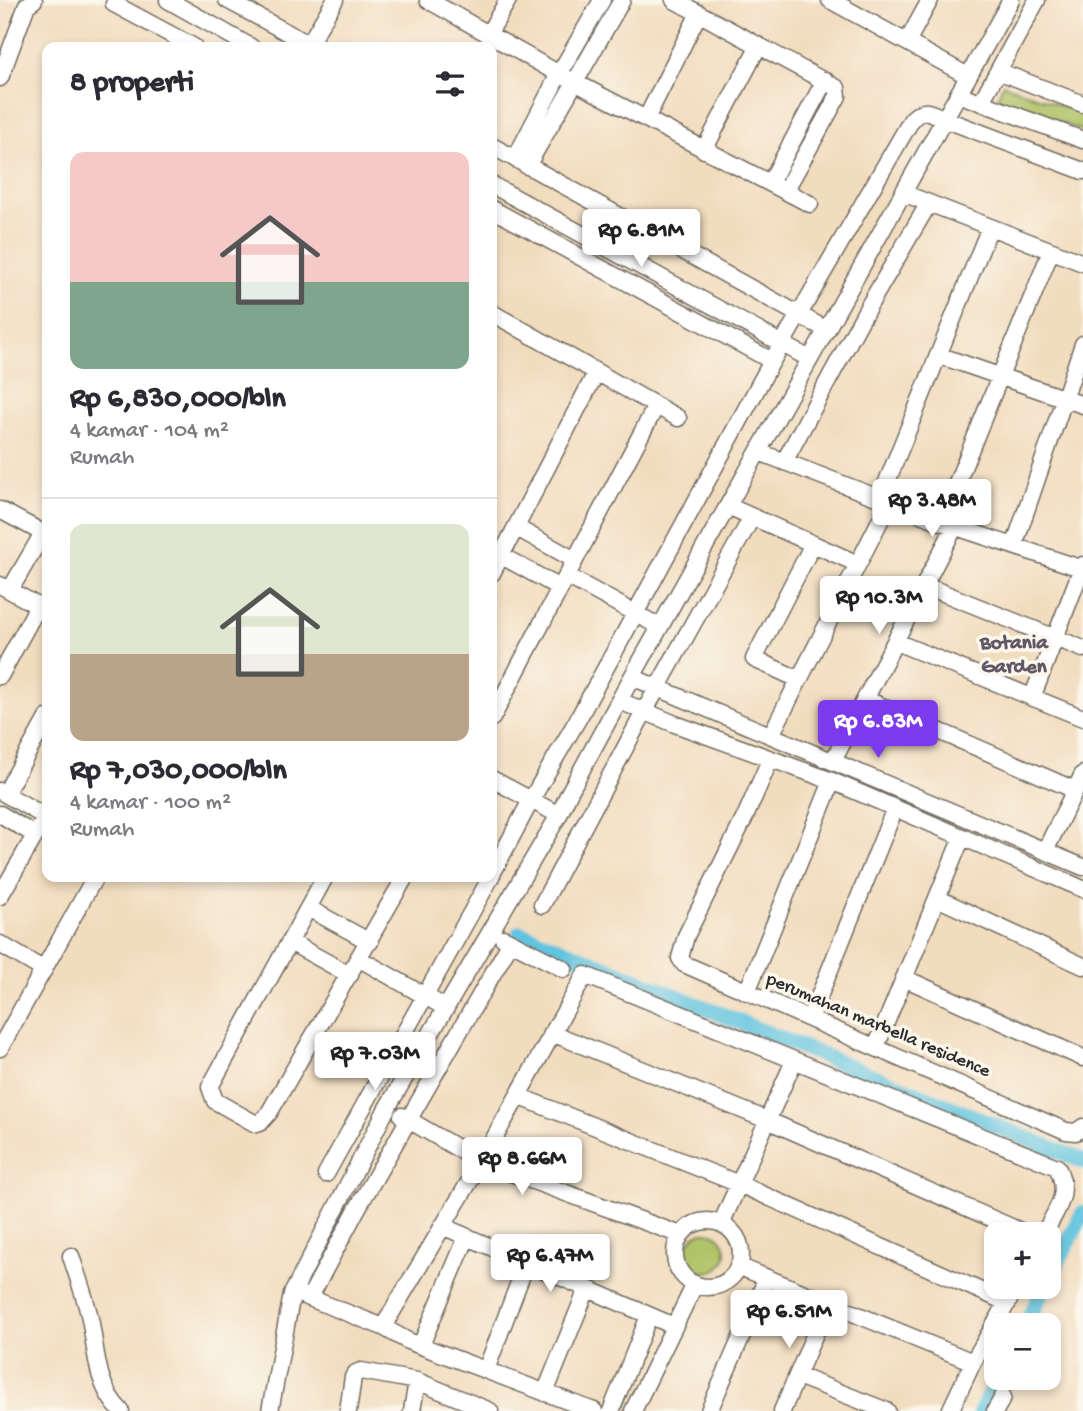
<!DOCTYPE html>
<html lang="id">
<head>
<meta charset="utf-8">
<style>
  :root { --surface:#fff; --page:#f2f2f3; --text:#2b2b33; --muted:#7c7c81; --line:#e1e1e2; --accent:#7c3aed }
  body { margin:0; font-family:"Gochi Hand",sans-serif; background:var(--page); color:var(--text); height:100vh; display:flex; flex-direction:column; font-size:26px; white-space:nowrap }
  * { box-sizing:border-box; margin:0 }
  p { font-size:23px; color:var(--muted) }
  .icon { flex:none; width:38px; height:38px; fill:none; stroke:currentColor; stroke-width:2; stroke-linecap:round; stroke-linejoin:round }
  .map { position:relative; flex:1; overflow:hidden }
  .details { position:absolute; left:42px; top:42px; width:455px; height:840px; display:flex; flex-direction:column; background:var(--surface); border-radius:14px; box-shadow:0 4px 10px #0003 }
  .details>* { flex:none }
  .fabs { position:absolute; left:984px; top:1222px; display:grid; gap:14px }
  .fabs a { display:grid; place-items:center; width:77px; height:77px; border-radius:14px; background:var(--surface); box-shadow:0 4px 10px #0003; font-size:35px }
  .price { position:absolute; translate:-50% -60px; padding:0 16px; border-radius:7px; background:#fff; color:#222; font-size:23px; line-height:46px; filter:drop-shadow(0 2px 4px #0008) }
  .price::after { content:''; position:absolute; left:50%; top:42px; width:21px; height:16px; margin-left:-10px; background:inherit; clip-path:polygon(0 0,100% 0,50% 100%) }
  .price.selected { background:var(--accent); color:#fff }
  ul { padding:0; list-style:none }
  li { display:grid; align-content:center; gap:14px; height:371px; padding:0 28px }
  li+li { border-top:2px solid var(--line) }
  li span { display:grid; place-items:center; height:217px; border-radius:14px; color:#555 }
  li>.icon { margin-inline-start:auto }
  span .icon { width:126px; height:126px; fill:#fffc; stroke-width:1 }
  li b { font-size:30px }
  h2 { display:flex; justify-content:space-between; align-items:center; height:84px; padding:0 28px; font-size:30px }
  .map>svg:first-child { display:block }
  .green { fill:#b1c367; stroke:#6e7749; stroke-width:2 }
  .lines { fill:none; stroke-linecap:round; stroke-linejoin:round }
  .canal { stroke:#61c3df; stroke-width:16 }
  .minor-casing { stroke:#71695e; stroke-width:19 }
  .minor { stroke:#fff; stroke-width:16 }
  .labels { text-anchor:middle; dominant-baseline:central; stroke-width:7; stroke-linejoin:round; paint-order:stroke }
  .street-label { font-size:19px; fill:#2b2b2b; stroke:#fbf7ec }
  .neighbourhood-label { font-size:21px; font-weight:bold; fill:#625765; stroke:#fbf7ec }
</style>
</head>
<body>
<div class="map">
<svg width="1083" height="1411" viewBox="0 0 1083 1411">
  <rect width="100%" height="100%" fill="#fbf7ec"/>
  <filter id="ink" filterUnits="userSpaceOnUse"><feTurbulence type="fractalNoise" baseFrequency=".0143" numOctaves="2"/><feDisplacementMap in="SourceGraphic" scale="14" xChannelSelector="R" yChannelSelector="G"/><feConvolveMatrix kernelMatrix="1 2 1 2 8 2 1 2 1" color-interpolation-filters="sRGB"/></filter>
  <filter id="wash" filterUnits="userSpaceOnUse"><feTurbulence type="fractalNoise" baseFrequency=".00686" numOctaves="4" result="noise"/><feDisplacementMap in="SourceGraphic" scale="28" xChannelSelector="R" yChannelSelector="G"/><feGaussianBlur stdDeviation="1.57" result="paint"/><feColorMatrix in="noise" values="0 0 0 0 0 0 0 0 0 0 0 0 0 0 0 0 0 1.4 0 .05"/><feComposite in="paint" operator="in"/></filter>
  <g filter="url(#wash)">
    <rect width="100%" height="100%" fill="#f2dcbe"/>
    <!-- green -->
    <path class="green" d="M1003 84 1083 114V131L997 99Z
      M686 1252a20 20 0 1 1 40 0a20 20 0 1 1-40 0Z"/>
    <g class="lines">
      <!-- canal -->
      <path class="canal" d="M520 933 1083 1161
        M1048 1281 1083 1213
        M1026 1325 1045 1286
        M981 1411 999 1377"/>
    </g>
  </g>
  <g filter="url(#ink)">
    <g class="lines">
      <!-- minor casing -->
      <g class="minor-casing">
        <path id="minor" d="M168 0 251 47
          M227 0 314 47
          M428 0 559 74 810 204
          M674 0 837 88 838 96 785 191
          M830 0 968 76
          M114 4 194 47
          M489 33 508 0
          M907 42 930 0
          M309 44 335 0
          M998 71 1083 104
          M0 78 27 5 34 0
          M958 94 1083 140
          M981 102 1037 0
          M646 119 699 13
          M492 146 827 330
          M704 150 758 47
          M515 159 559 74 602 0
          M527 166 622 0
          M770 183 825 80
          M492 185 810 359
          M903 193 1083 263
          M492 209 772 361
          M492 313 678 418
          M938 355 1083 405
          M759 452 941 522 1083 569
          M784 462 867 309 929 203
          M880 499 990 227
          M728 506 858 564
          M0 510 47 535
          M941 522 1051 251
          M517 528 575 560
          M1014 546 1083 344
          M502 556 560 588
          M492 573 596 373
          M567 576 660 627
          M0 585 47 611
          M926 586 1083 649
          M10 590 43 533
          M896 642 1083 718
          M0 676 38 606
          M632 677 1083 867
          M798 679 754 659 813 544
          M1032 698 1083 565
          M865 699 1075 790
          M620 701 675 724 832 781 1083 889
          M492 718 656 406
          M771 735 889 503
          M770 760 745 817 686 936 680 958 684 964 1066 1131 1076 1132 1083 1127
          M833 761 955 526
          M492 779 559 815
          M0 791 46 817
          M5 794 47 718
          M0 814 35 835
          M1045 851 1083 774
          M492 874 531 800 578 719 772 361 912 119C924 107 930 112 944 119L1083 171
          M325 877 210 1087 215 1101 256 1124 260 1123 269 1113 405 877
          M0 896 47 815
          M937 898 1083 966
          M542 905 644 712 752 517
          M308 908 370 942
          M503 938 564 969
          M290 942 350 975
          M0 944 44 970
          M360 959 446 1008
          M904 978 1083 1058
          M747 992 832 781
          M810 1019 895 808
          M552 1033 767 1120 1027 1234
          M876 1047 962 837
          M0 1048 95 877
          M518 1096 739 1184 1008 1303
          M402 1116 481 1162 681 1235
          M326 1174 491 877
          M675 1254a33 33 0 1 1 66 0a33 33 0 1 1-66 0Z
          M721 1224 794 1061
          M442 1226 674 1326
          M71 1256C77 1275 84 1294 89 1314 97 1348 94 1384 121 1411
          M738 1266 973 1362
          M302 1295 383 1327 408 1341 594 1411
          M310 1297 357 1209 511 942
          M383 1327 481 1162 585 975 1057 1167C1071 1195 1057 1208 1044 1234
          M421 1345 466 1239
          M486 1370 526 1264
          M798 1376 887 1411
          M545 1393 587 1289
          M270 1411 292 1294 387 1108 559 815 569 793 632 677 1011 0
          M348 1411 353 1377 356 1373 361 1371 417 1381 490 1411
          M412 1411 417 1381
          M611 1411 649 1316
          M633 1411 695 1284
          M709 1411 767 1278
          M782 1411 828 1303
          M950 1411 973 1362 1017 1286
          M995 1411 1003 1397"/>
      </g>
      <!-- minor -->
      <use href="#minor" class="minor"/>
    </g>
  </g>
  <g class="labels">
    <!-- street labels -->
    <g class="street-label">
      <text transform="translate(878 1026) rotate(23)">perumahan marbella residence</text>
    </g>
    <!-- neighbourhood labels -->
    <g class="neighbourhood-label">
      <text x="1014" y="644">Botania<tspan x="1014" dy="24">Garden</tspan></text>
    </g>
  </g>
</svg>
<div class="fabs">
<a>+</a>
<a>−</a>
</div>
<b class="price" style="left:641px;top:269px">Rp 6.81M</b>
<b class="price" style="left:932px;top:539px">Rp 3.48M</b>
<b class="price" style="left:879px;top:636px">Rp 10.3M</b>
<b class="price selected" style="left:878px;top:760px">Rp 6.83M</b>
<b class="price" style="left:375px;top:1092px">Rp 7.03M</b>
<b class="price" style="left:522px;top:1197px">Rp 8.66M</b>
<b class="price" style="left:550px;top:1294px">Rp 6.47M</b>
<b class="price" style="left:789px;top:1350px">Rp 6.51M</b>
<section class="details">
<h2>8 properti<svg class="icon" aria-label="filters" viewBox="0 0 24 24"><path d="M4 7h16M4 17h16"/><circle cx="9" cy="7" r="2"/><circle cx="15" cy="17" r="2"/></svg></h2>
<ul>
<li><span style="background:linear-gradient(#f6c9c9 60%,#7fa58c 0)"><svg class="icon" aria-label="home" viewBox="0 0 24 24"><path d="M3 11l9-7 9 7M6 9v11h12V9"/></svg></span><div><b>Rp 6,830,000/bln</b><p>4 kamar · 104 m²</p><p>Rumah</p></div></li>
<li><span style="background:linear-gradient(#dfe7d0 60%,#b9a48a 0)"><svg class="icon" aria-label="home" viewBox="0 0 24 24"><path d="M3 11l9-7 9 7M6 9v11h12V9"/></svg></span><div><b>Rp 7,030,000/bln</b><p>4 kamar · 100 m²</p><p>Rumah</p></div></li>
</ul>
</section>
</div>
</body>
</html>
